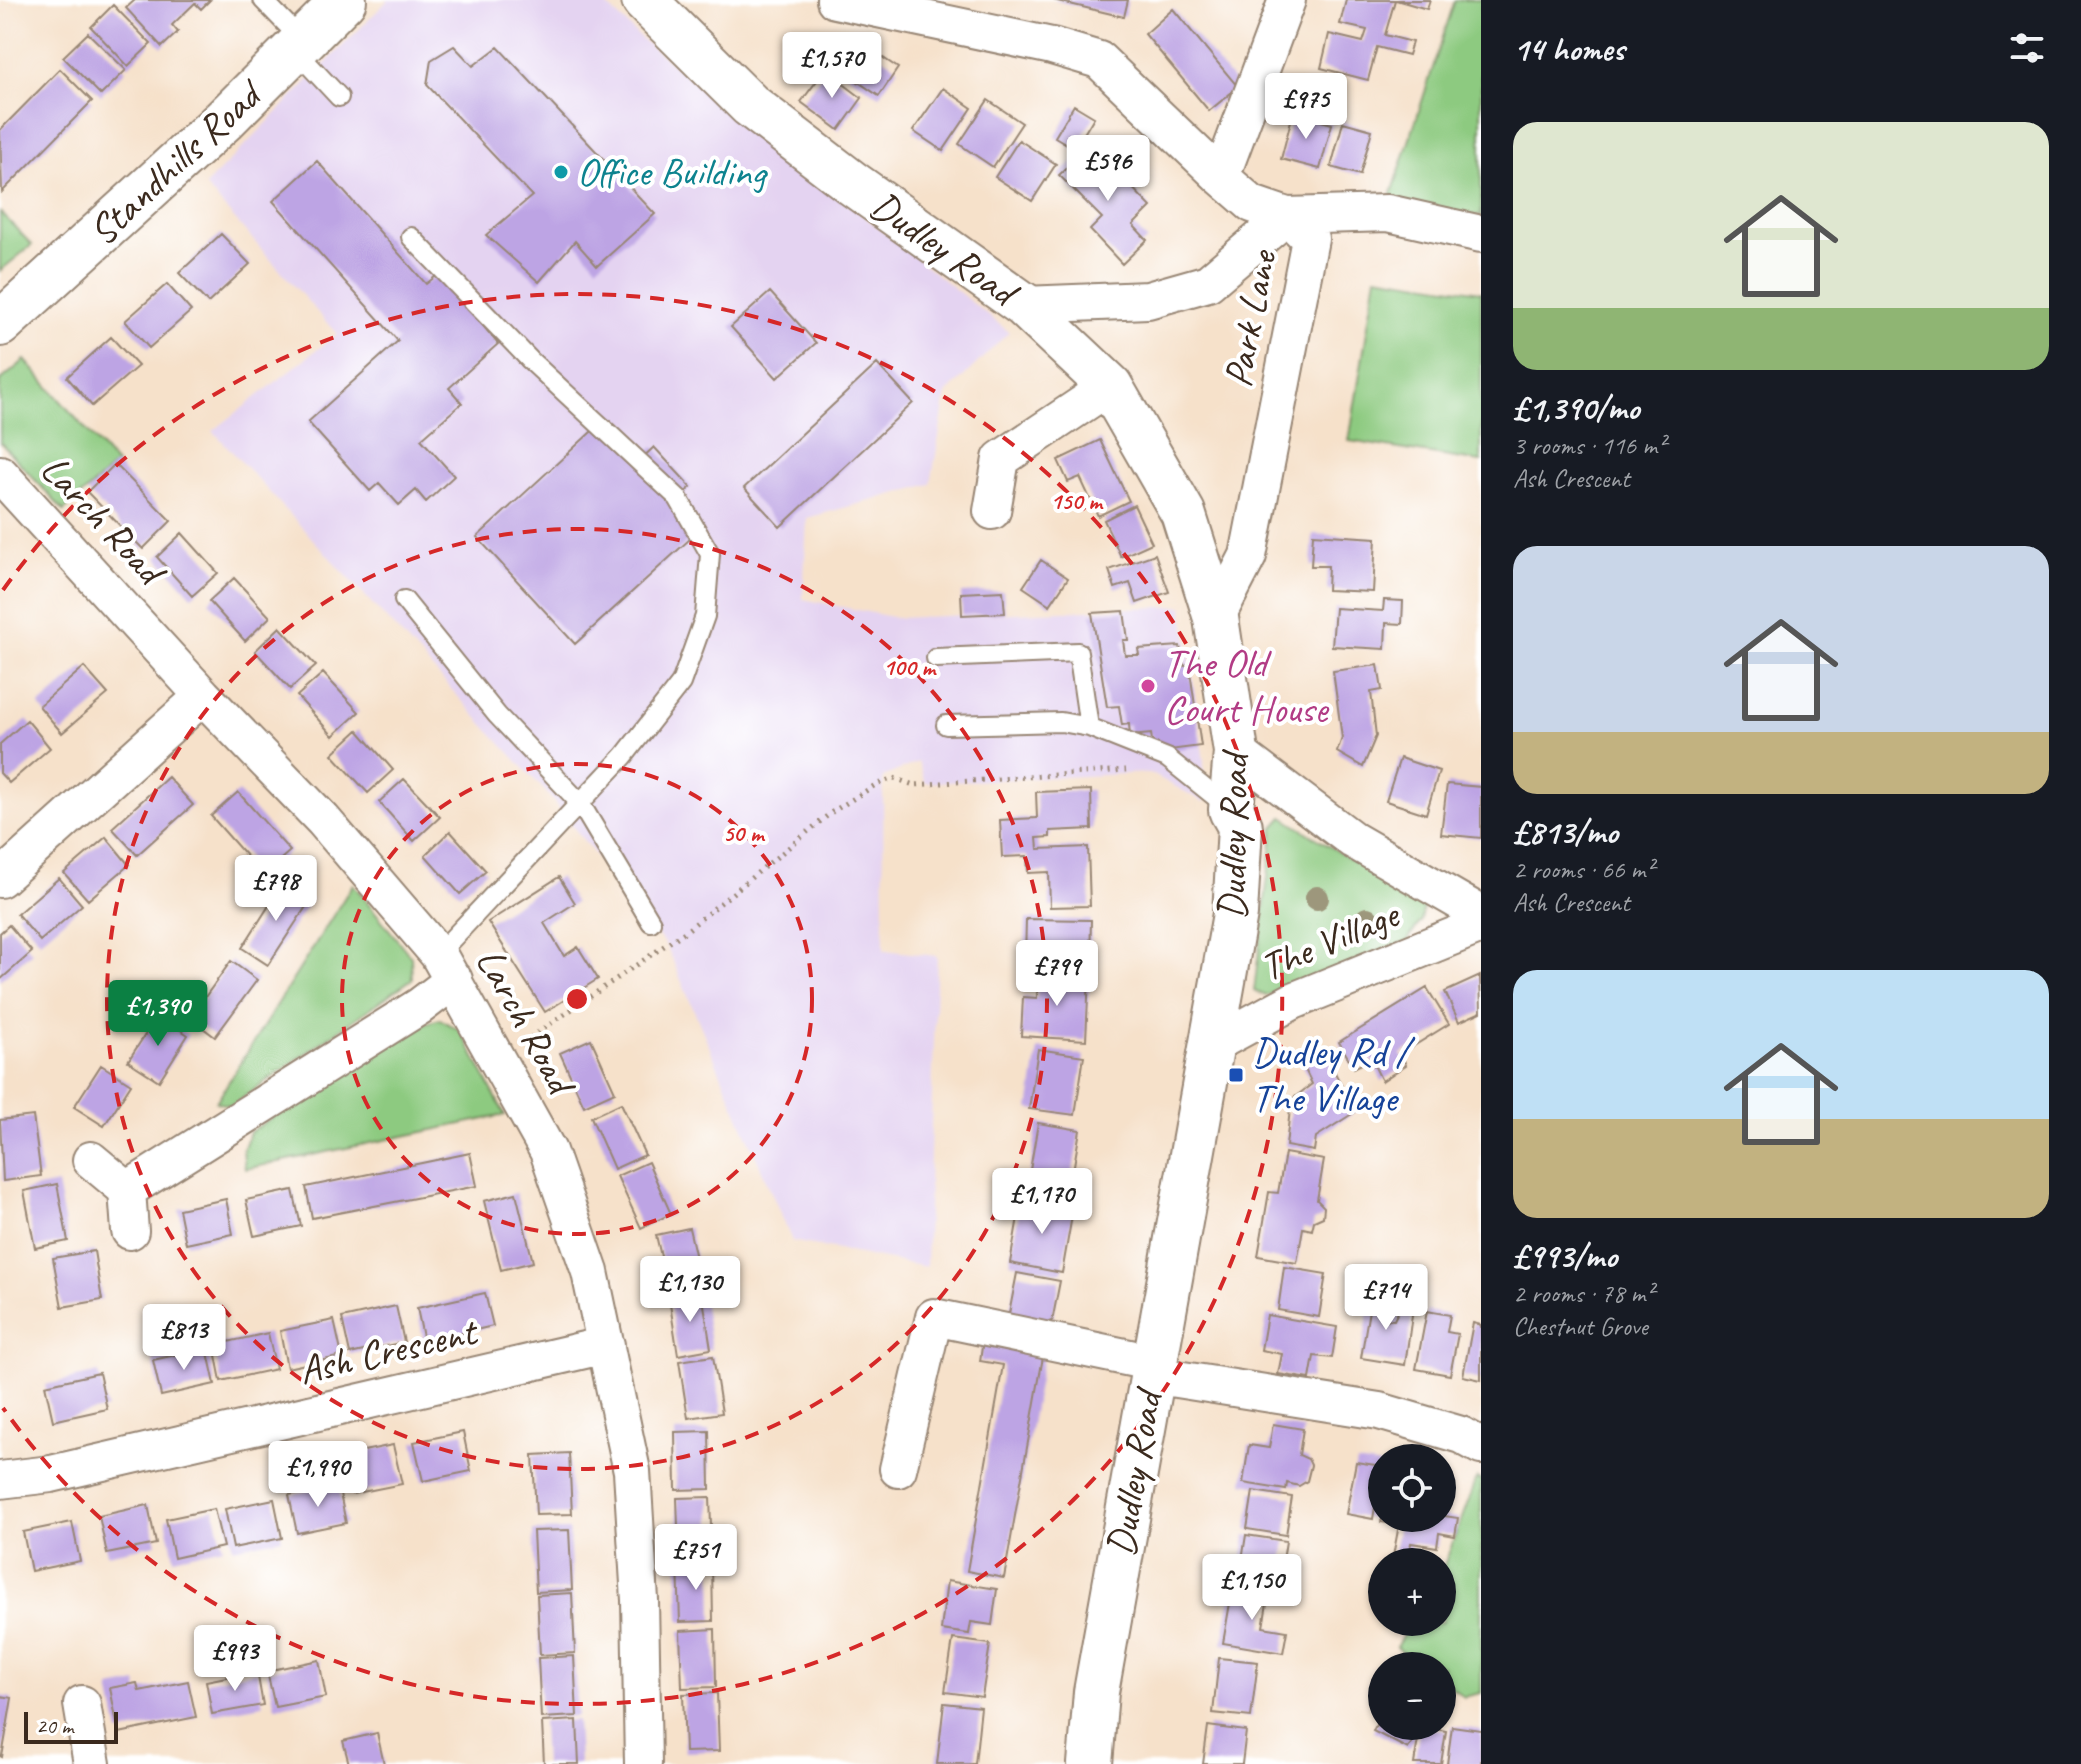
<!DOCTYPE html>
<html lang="en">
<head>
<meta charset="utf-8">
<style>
  :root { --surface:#171b24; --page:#242831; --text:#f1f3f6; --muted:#9ea1a6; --accent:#0b8043 }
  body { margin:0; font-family:Caveat,sans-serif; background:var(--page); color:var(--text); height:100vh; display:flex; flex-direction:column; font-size:30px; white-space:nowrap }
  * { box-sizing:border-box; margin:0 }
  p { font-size:26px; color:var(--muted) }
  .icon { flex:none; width:44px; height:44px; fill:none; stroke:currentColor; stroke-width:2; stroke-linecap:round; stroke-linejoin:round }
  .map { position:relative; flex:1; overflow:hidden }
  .side { display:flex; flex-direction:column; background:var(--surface); width:600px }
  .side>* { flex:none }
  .controls { position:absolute; left:1368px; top:1444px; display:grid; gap:16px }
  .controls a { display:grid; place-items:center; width:88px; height:88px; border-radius:50%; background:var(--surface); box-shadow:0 2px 6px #0004; font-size:40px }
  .scale { position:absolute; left:24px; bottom:20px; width:94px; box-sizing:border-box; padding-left:8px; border:4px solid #3b2a1e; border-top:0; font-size:22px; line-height:28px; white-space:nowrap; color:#3b2a1e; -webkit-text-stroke:6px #fff; paint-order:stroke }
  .price { position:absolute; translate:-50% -68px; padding:0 18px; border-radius:8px; background:#fff; color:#222; font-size:26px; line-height:52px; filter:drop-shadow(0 2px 4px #0008) }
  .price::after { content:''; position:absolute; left:50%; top:48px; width:24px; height:18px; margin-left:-12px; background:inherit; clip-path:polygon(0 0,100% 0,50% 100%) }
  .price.on { background:var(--accent); color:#fff }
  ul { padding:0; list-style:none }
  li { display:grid; align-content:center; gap:16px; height:424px; padding:0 32px }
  li span { display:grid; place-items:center; height:248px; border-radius:24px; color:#555 }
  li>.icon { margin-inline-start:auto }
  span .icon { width:144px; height:144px; fill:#fffc; stroke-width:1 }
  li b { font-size:34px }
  h2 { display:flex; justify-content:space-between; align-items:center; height:96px; padding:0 32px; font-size:34px }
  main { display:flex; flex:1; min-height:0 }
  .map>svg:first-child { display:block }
  .built { fill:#e4d3f1 }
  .green { fill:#8dca80; stroke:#647a4f; stroke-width:2 }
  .building { fill:#bda4e4 }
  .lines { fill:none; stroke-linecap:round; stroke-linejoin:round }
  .lane-casing { stroke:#988674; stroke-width:22 }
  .street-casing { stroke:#988674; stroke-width:40 }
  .secondary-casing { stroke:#988674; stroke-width:48 }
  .primary-casing { stroke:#988674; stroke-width:48 }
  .path { stroke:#988674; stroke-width:5; stroke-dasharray:2 6; stroke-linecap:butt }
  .lane { stroke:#fff; stroke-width:18 }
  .street { stroke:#fff; stroke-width:36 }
  .secondary { stroke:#fff; stroke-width:44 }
  .primary { stroke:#fff; stroke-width:44 }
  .tree { fill:#9d977b }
  .ring { fill:none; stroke:#d62828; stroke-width:4; stroke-dasharray:14 10 }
  .culture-dot { fill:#0f9aa8; stroke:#fff; stroke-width:3 }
  .hotel-dot { fill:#d1479c; stroke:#fff; stroke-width:3 }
  .transit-dot { fill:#1a4fb4; stroke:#fff; stroke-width:3 }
  .labels { text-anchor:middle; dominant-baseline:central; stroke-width:8; stroke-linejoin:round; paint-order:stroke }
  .street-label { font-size:40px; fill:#3b2a1e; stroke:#fff }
  .culture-label { font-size:40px; fill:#0d838f; stroke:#fff; text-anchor:start }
  .hotel-label { font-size:40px; fill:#b23c85; stroke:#fff; text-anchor:start }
  .transit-label { font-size:40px; fill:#164399; stroke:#fff; text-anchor:start }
  .centre { fill:#d62828; stroke:#fff; stroke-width:4 }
  .ring-label { font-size:24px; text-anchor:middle; font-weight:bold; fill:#d62828; stroke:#fff; stroke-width:8; stroke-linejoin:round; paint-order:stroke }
</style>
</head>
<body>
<main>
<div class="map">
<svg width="1481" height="1764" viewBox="0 0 1481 1764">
  <rect width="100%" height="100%" fill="#fff"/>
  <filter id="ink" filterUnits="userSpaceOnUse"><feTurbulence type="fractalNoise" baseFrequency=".0125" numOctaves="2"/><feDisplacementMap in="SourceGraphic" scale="16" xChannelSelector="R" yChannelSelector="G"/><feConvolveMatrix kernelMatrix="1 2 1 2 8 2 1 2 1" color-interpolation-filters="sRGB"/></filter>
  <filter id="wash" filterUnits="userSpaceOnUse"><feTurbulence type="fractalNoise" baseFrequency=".006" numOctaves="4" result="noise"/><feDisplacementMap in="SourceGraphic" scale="32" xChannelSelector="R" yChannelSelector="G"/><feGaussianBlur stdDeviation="1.8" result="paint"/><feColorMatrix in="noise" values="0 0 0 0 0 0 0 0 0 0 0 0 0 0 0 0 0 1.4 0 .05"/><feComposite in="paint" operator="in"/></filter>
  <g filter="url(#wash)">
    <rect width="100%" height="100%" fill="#f6e1ca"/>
    <!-- built -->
    <path class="built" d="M388 0H601L645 42 1009 332 946 394 931 484 807 518 803 599 897 618 1183 606 1204 762V802L1150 773 925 783 918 762 883 777 884 950 937 956 926 1267 792 1241 667 947 546 792 213 431 337 334 205 186Z"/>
    <!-- green -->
    <path class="green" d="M1455 0H1481V216L1388 206Z
      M0 212 32 245 0 271Z
      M1376 276 1481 292V462L1349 441Z
      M25 360 116 464 64 511 0 442V381Z
      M1283 817 1424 906 1421 921 1405 944 1266 996 1254 991 1274 827Z
      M353 884 411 957 412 979 231 1106 216 1102Z
      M440 1019 461 1031 505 1115 245 1169 243 1150 250 1132 416 1026Z
      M1477 1478 1481 1481V1693L1464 1697 1442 1681V1666H1421L1396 1647 1411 1622H1442V1571Z"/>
    <g id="blocks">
      <!-- building -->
      <path class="building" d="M135 0H210L201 9 195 3 172 25 178 32 162 47 126 8Z
        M1053 0H1128L1124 17Z
        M1346 0H1395L1385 35 1412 42 1408 55 1377 47 1368 80 1321 68 1329 34 1363 42 1367 30 1340 24Z
        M1396 0H1430L1427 9Z
        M113 5 151 44 128 66 91 27Z
        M1173 9 1238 87 1209 111 1145 34Z
        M88 33 126 70 101 95 63 57Z
        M851 36 898 68 879 96 832 64Z
        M454 46 473 66 498 47 655 214 597 266 575 241 539 282 486 235 532 196 427 85 431 60Z
        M60 69 92 101 2 192 0 130Z
        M825 70 862 98 839 130 801 102Z
        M943 88 972 108 943 151 913 131Z
        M988 100 1022 123 993 167 959 144Z
        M1074 105 1094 117 1075 149 1055 137Z
        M1293 113 1332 124 1320 169 1281 159Z
        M1343 122 1372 130 1360 175 1331 167Z
        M1019 140 1056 164 1032 201 995 177Z
        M1091 145 1151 207 1133 225 1147 240 1122 264 1090 230 1102 218 1059 175Z
        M317 161 426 284 440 273 498 344 449 388 462 403 421 439 454 476 426 502 416 490 399 505 379 483 370 491 308 422 398 341 273 201Z
        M221 234 250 264 208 303 179 273Z
        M167 284 191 311 149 348 125 321Z
        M770 292 816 343 777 378 731 327Z
        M111 337 138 366 92 406 67 377Z
        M877 364 913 403 780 527 744 488Z
        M603 421 639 461 654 447 691 487 676 501 701 529 575 644 477 537Z
        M1100 440 1129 501 1098 516 1080 477 1068 482 1058 460Z
        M115 464 171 521 143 549 87 492Z
        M1134 505 1152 543 1121 557 1104 520Z
        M182 533 218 573 192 596 157 557Z
        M1313 534 1376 538 1373 592 1327 590 1328 566H1311Z
        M1155 554 1169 592 1137 603 1130 583 1115 588 1109 570Z
        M1041 560 1068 578 1050 605 1023 587Z
        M234 578 270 617 245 641 209 601Z
        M1003 591 1005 613 962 615 961 593Z
        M1384 600 1403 601 1402 624 1386 623 1385 649 1332 646 1335 608 1383 611Z
        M1124 611 1128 640H1123L1125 655H1139L1138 649 1180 646 1184 666 1189 665 1201 746 1154 752 1151 734 1130 736 1129 724 1122 725 1119 706 1107 707 1092 613Z
        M280 627 316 666 290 689 255 651Z
        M1378 665 1382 690 1371 692 1376 736 1363 767 1337 752 1342 738 1333 671Z
        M84 667 108 694 62 733 39 706Z
        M323 673 359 712 333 736 297 696Z
        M27 720 50 748 9 783 0 773V744Z
        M358 730 393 770 368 793 332 754Z
        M1400 758 1439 771 1426 814 1386 801Z
        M168 777 193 805 137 855 112 828Z
        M404 779 440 817 414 841 379 802Z
        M1447 784 1481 787V838L1441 834Z
        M1091 790 1092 829 1050 831V837L1037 838 1038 849 1088 847 1090 906 1050 907 1049 872 1028 873 1027 856 1002 857 1000 820 1037 818 1036 792Z
        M238 792 290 851 263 875 211 816Z
        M450 831 486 871 460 894 425 855Z
        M106 837 129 865 88 900 64 873Z
        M559 877 575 903 544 923 564 956 578 947 598 979 545 1012 488 922Z
        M59 878 82 905 40 941 17 914Z
        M284 882 311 899 268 965 242 948Z
        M1026 919 1091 920 1090 962 1025 961Z
        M9 925 32 952 0 980V933Z
        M231 961 257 980 215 1037 190 1018Z
        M1038 974 1089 977 1086 1040 1021 1036 1023 997 1037 998Z
        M1480 976 1481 1012 1459 1022 1445 992Z
        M1427 988 1449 1024 1401 1054 1406 1065 1382 1081 1371 1059 1354 1068 1339 1042Z
        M158 1015 188 1035 159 1081 128 1061Z
        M591 1039 615 1092 584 1106 560 1053Z
        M1038 1049 1084 1056 1075 1115 1029 1109Z
        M1324 1051 1355 1112 1316 1137 1314 1151 1286 1146 1291 1100 1312 1084 1301 1061Z
        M101 1065 131 1084 104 1126 74 1107Z
        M621 1103 645 1155 614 1169 591 1117Z
        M33 1116 41 1176 3 1181 0 1120Z
        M1038 1123 1080 1130 1069 1195 1027 1188Z
        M470 1153 477 1186 312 1218 306 1187Z
        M1285 1153 1324 1160 1317 1200 1324 1207 1323 1217 1314 1221 1312 1230 1303 1228 1297 1263 1258 1256 1269 1192 1278 1193Z
        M648 1162 671 1214 641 1228 617 1176Z
        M57 1184 68 1241 35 1248 24 1191Z
        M293 1190 301 1226 254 1236 246 1200Z
        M516 1193 533 1262 501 1270 484 1201Z
        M226 1199 233 1234 186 1244 179 1209Z
        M1021 1200 1073 1210 1062 1273 1010 1263Z
        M689 1228 702 1284 669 1291 656 1235Z
        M94 1251 102 1300 62 1307 53 1258Z
        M1284 1267 1326 1274 1319 1317 1278 1310Z
        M1017 1273 1060 1281 1050 1332 1007 1324Z
        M1373 1286 1388 1289 1383 1319 1394 1320 1401 1306H1407L1412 1315 1405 1365 1361 1358Z
        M702 1292 711 1349 678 1355 669 1298Z
        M485 1293 493 1326 424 1342 417 1308Z
        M396 1306 404 1342 350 1354 342 1318Z
        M1427 1311 1450 1315 1447 1332 1458 1334 1450 1375 1416 1369Z
        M1267 1315 1337 1327 1332 1358 1314 1356 1310 1379 1278 1374 1282 1354 1261 1350Z
        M334 1320 342 1356 287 1368 280 1331Z
        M1473 1323 1481 1325V1380L1463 1376Z
        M268 1333 276 1369 221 1381 214 1345Z
        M983 1340 1044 1351 1004 1578 967 1571 1003 1365 980 1361Z
        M207 1348 215 1384 161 1396 153 1360Z
        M713 1356 722 1413 688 1418 679 1361Z
        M99 1373 107 1409 53 1421 45 1385Z
        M1273 1424 1303 1429 1299 1455 1308 1459 1311 1465 1307 1481 1299 1486 1287 1483 1286 1490 1243 1483 1249 1445 1269 1448Z
        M709 1431 710 1489 676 1490 675 1432Z
        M463 1432 471 1471 423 1481 414 1442Z
        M393 1445 402 1484 352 1494 344 1455Z
        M569 1453 572 1514 536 1515 533 1455Z
        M1356 1462 1382 1466 1373 1519 1346 1514Z
        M338 1484 346 1523 297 1533 289 1495Z
        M1253 1491 1292 1497 1286 1535 1247 1529Z
        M1442 1493 1448 1494 1444 1516 1458 1518 1455 1536 1439 1533 1437 1547 1411 1543 1408 1558 1393 1556 1399 1525 1381 1522 1382 1518H1442Z
        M710 1497 712 1555H679L677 1498Z
        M274 1499 282 1538 233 1548 225 1509Z
        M148 1505 156 1544 107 1554 99 1516Z
        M214 1509 223 1547 174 1558 166 1519Z
        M72 1522 80 1561 31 1571 23 1532Z
        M569 1530 572 1590 536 1592 533 1531Z
        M1246 1535 1286 1541 1280 1580 1240 1573Z
        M712 1563 713 1621 680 1622 678 1564Z
        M947 1581 997 1589 992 1625 971 1622 969 1634 941 1630Z
        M1233 1586 1269 1592 1263 1627 1287 1631 1283 1653 1223 1643Z
        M572 1593 575 1653 540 1655 537 1595Z
        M715 1629 716 1687 682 1688 680 1631Z
        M953 1639 990 1644 982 1697 945 1692Z
        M574 1656 577 1716 541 1718 538 1658Z
        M1219 1658 1258 1662 1251 1717 1213 1713Z
        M319 1660 326 1697 275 1707 267 1671Z
        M257 1671 263 1705 212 1714 206 1681Z
        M188 1681 196 1717 119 1733 110 1688 137 1683 139 1691Z
        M717 1693 719 1751 685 1752 683 1694Z
        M0 1696 12 1698 2 1757 0 1756Z
        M944 1703 981 1707 975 1764H937Z
        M1382 1713V1726H1420L1446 1731 1441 1764H1414L1420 1727 1408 1749 1373 1731Z
        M577 1720 579 1764H544L542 1722Z
        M1208 1726 1246 1731 1242 1764H1203Z
        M1452 1726 1481 1730V1764H1447Z
        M377 1733 384 1764H349L343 1741Z"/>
    </g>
  </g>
  <g filter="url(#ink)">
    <use href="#blocks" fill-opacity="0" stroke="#988674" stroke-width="2"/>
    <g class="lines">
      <!-- lane casing -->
      <g class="lane-casing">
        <path id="lane" d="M263 0 303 41
          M294 49 339 97
          M411 237 530 360 678 498 710 554 705 616 681 683 624 756 438 954
          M404 600 497 715 580 803 651 922
          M936 658 1078 652 1089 727
          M946 725 1061 722 1089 727 1167 758 1228 807"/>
      </g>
      <!-- street casing -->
      <g class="street-casing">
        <path id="street" d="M835 0 1052 46 1099 60 1221 177 1252 204 1287 216 1310 239 1248 556 1216 618
          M1221 177 1287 0
          M1024 305 1148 300 1208 283 1287 216 1388 213 1481 234
          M0 474 203 696 323 820 438 954 548 1151 590 1272 632 1471 640 1600 643 1764
          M992 511 1001 459 1110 386
          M1236 752 1353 840 1481 914
          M0 879 203 696
          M1214 1044 1293 1001 1481 925
          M91 1160 127 1190 130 1231
          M127 1190 420 1006 454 980
          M1151 1375 1379 1411 1461 1435 1481 1446
          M898 1469 934 1317 1154 1363
          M0 1480 51 1474 606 1345
          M82 1704 92 1764"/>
      </g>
      <!-- secondary casing -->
      <g class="secondary-casing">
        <path id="secondary" d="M0 324 224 120 344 0"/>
      </g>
      <!-- primary casing -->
      <g class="primary-casing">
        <path id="primary" d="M644 0 750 105 852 183 1024 305 1110 386 1183 513 1216 618 1236 752 1231 810 1240 826 1235 914 1096 1692 1090 1764"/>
      </g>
      <!-- path -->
      <path class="path" d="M524 1042 686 931 832 812 877 784 894 778 914 785 1126 770"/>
      <!-- lane -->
      <use href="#lane" class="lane"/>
      <!-- street -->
      <use href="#street" class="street"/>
      <!-- secondary -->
      <use href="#secondary" class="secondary"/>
      <!-- primary -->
      <use href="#primary" class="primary"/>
    </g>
    <!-- trees -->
    <g class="tree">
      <circle cx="1317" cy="898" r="12"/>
      <circle cx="1367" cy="919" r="12"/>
    </g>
  </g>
  <!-- distance rings -->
  <g class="ring">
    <circle cx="577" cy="999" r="235"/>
    <circle cx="577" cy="999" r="470"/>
    <path d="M3 590A705 705 0 1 1 3 1408"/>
  </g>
  <!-- markers -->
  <circle class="culture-dot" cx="561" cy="172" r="8"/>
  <circle class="hotel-dot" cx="1148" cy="686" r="8"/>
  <rect class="transit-dot" x="1228" y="1067" width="16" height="16" rx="4"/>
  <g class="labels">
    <!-- street labels -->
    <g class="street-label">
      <text transform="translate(174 164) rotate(-43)">Standhills Road</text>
      <text transform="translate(943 248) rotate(35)">Dudley Road</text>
      <text transform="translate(1250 319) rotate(-79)">Park Lane</text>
      <text transform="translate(102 519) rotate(47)">Larch Road</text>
      <text transform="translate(1233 837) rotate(-89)">Dudley Road</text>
      <text transform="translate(1329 941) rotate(-23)">The Village</text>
      <text transform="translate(525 1020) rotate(61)">Larch Road</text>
      <text transform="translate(387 1351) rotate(-13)">Ash Crescent</text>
      <text transform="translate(1134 1474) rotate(-80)">Dudley Road</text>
    </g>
    <!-- culture labels -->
    <g class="culture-label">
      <text x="577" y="172">Office Building</text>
    </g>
    <!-- hotel labels -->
    <g class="hotel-label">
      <text x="1164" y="663">The Old<tspan x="1164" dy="46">Court House</tspan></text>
    </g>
    <!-- transit labels -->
    <g class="transit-label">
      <text x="1252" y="1052">Dudley Rd /<tspan x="1252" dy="46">The Village</tspan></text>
    </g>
  </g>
  <circle cx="577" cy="999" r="12" class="centre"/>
  <g class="ring-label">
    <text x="1076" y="509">150 m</text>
    <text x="909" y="675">100 m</text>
    <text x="743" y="841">50 m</text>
  </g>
</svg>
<div class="controls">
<a><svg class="icon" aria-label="locate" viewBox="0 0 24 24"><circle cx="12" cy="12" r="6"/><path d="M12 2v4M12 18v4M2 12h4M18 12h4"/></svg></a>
<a>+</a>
<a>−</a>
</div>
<div class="scale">20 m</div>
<b class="price" style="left:832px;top:100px">£1,570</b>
<b class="price" style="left:1306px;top:141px">£975</b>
<b class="price" style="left:1108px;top:203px">£596</b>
<b class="price" style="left:276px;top:923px">£798</b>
<b class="price" style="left:1057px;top:1008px">£799</b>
<b class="price on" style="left:158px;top:1048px">£1,390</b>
<b class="price" style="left:1042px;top:1236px">£1,170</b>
<b class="price" style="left:690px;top:1324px">£1,130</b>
<b class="price" style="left:1386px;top:1332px">£714</b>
<b class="price" style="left:184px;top:1372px">£813</b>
<b class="price" style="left:318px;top:1509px">£1,990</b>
<b class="price" style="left:696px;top:1592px">£751</b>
<b class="price" style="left:1252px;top:1622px">£1,150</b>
<b class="price" style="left:235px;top:1693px">£993</b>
</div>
<section class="side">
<h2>14 homes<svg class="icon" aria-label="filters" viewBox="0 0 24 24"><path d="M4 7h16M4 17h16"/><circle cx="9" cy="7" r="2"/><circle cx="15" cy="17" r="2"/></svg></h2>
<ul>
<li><span style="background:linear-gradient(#dfe7d0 75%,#8fb573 0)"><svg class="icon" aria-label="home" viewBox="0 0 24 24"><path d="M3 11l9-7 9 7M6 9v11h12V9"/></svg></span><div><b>£1,390/mo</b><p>3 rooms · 116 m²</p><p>Ash Crescent</p></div></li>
<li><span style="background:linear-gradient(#c9d6e8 75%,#c2b280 0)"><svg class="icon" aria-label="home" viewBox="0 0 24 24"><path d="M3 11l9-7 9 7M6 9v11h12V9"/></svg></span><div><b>£813/mo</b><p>2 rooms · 66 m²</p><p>Ash Crescent</p></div></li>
<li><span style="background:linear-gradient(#bfe0f5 60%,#c2b280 0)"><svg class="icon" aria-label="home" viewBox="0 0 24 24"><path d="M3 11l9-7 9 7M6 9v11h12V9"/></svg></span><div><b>£993/mo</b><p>2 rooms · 78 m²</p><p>Chestnut Grove</p></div></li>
</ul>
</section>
</main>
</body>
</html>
